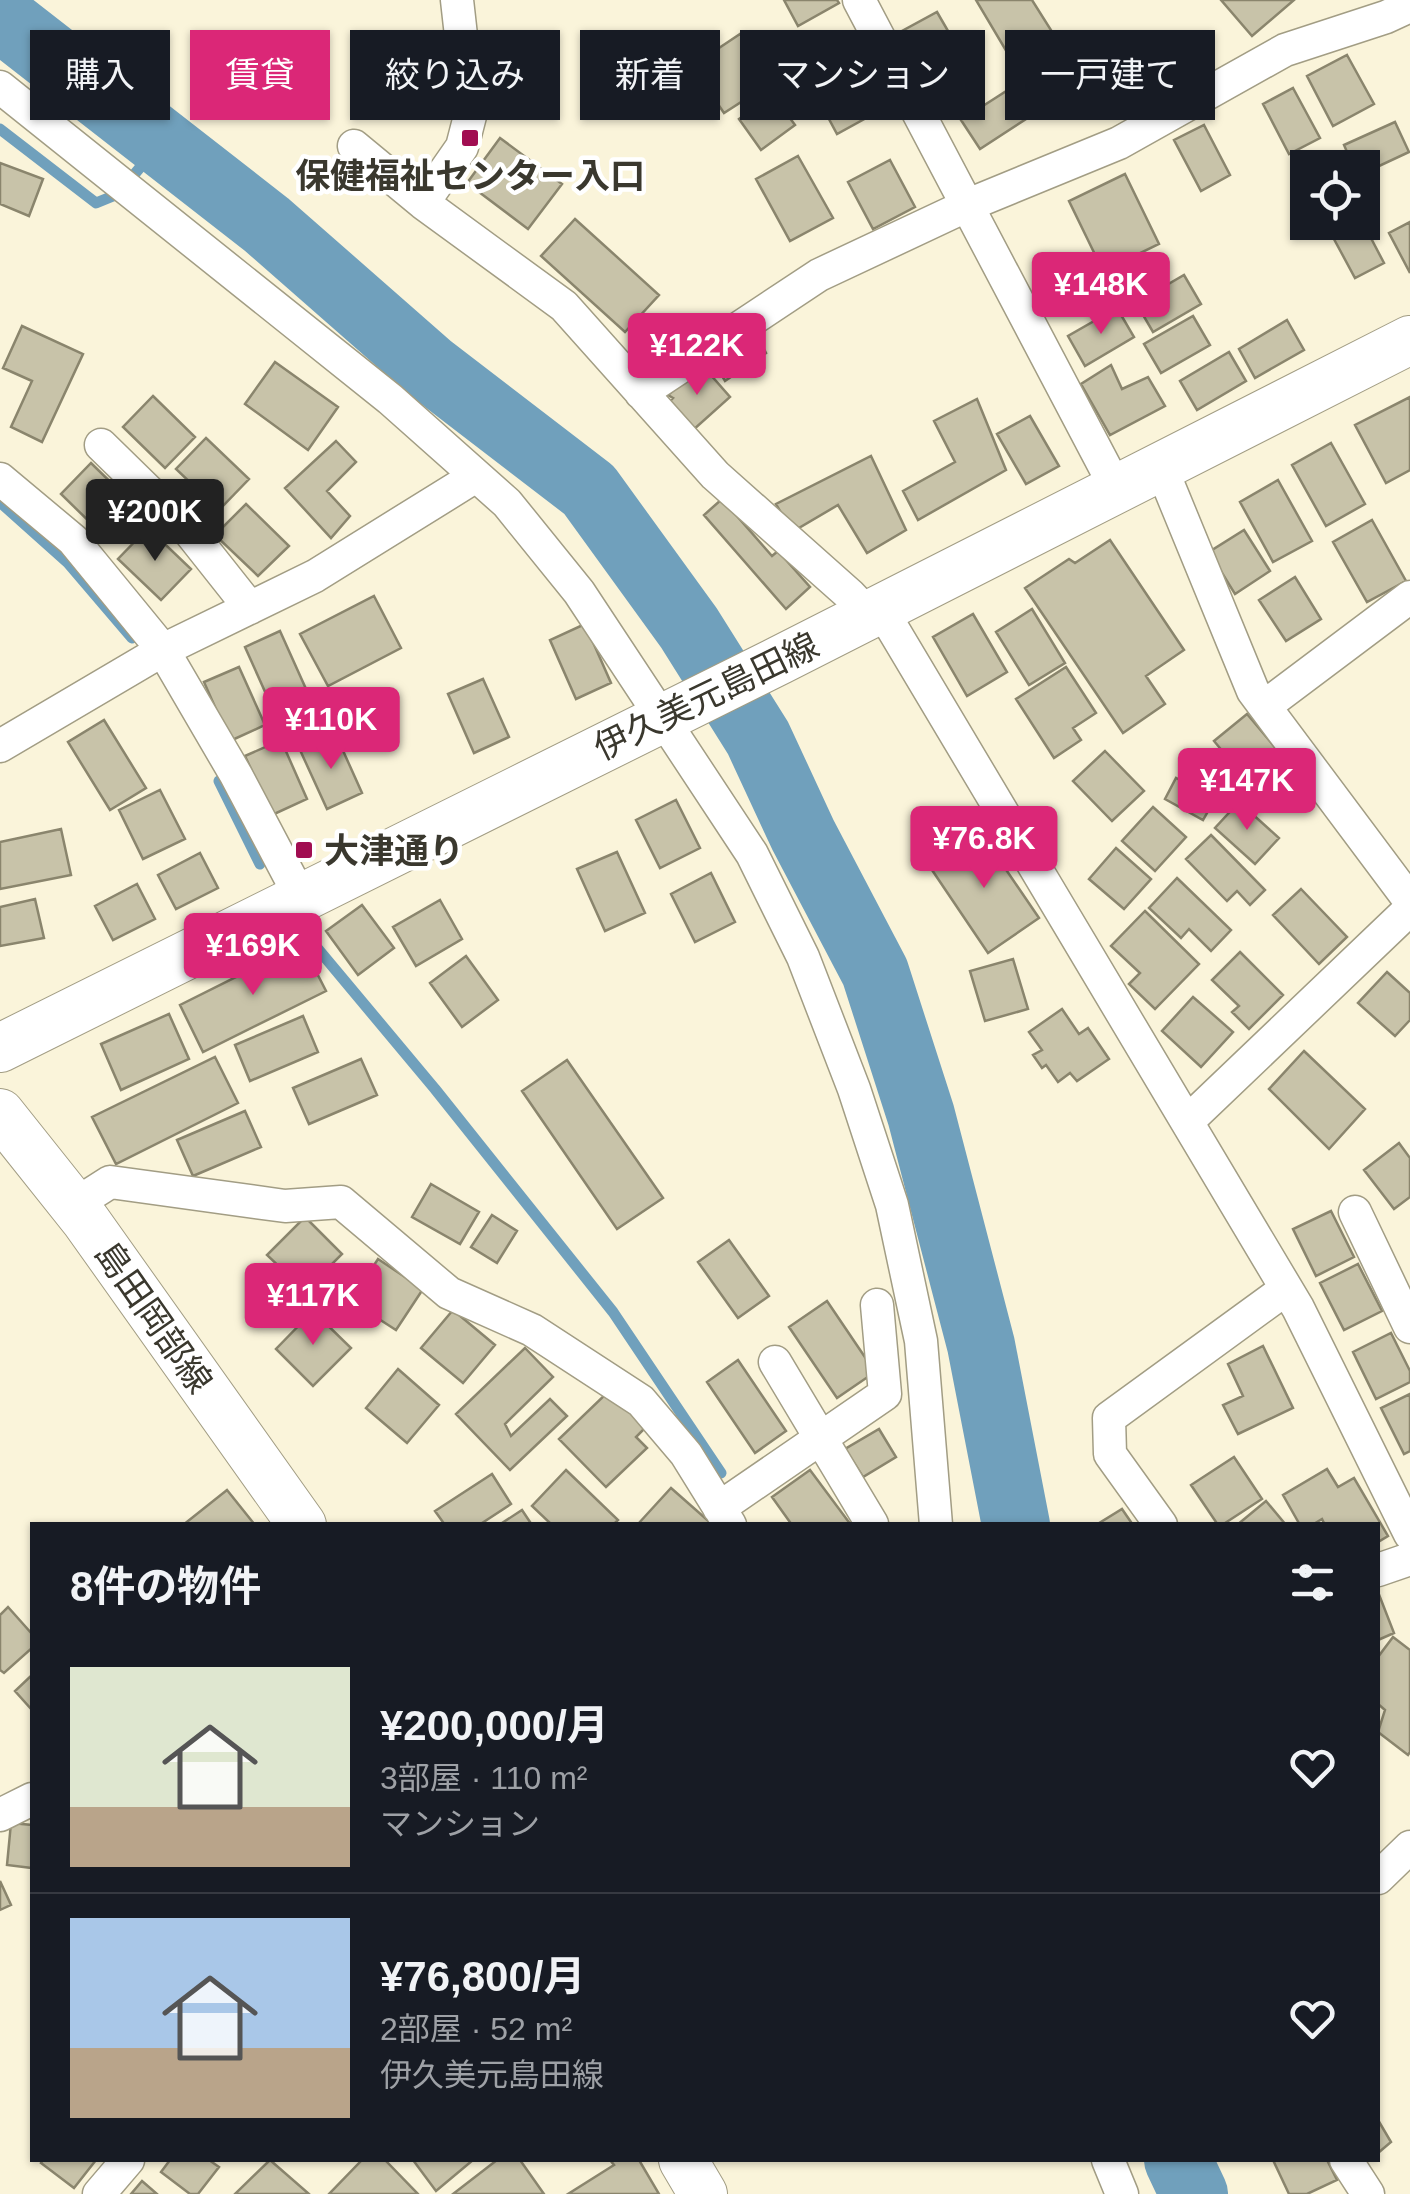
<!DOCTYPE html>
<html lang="ja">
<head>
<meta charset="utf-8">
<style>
  :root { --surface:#171b24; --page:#20242c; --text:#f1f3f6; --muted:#9ea1a6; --line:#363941; --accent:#db2777 }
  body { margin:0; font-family:Arial,"Noto Sans JP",sans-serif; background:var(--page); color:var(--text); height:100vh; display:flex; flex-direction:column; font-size:38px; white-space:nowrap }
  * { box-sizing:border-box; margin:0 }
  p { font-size:32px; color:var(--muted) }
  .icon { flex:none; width:55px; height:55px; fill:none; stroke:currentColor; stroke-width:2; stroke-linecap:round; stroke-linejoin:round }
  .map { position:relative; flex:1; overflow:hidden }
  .sheet { position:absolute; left:30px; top:1522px; width:1350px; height:640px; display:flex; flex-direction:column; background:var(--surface); border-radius:0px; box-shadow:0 2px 8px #0004 }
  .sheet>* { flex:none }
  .top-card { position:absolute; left:30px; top:30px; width:1350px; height:90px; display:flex; gap:20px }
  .controls { position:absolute; left:1290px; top:150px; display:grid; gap:20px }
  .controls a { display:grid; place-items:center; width:90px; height:90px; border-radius:0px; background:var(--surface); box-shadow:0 2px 8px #0004; font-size:50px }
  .price { position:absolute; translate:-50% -85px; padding:0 22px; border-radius:10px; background:var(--accent); color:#fff; font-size:32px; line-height:65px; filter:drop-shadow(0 2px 5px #0008) }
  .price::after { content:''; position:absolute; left:50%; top:60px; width:30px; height:22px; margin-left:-15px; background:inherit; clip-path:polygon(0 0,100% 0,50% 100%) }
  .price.current { background:#222; color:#fff }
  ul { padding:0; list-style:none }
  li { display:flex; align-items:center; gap:30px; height:250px; padding:0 40px }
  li+li { border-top:2px solid var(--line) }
  li span { display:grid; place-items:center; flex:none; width:280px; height:200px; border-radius:0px; color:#555 }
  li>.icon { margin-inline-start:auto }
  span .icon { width:120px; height:120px; fill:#fffc; stroke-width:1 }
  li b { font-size:42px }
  h2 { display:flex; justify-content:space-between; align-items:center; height:120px; padding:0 40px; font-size:42px }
  .pill { padding:0 35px; border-radius:0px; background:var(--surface); box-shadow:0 2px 8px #0004; font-size:35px; line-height:90px }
  .pill.current { background:var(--accent); color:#fff }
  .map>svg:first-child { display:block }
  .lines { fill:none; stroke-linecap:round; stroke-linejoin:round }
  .stream { stroke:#70a0bc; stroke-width:11 }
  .river { stroke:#70a0bc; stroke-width:68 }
  .building { fill:#c8c3a9; stroke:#8a856d; stroke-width:2.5 }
  .street-casing { stroke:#a29d84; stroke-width:35 }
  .secondary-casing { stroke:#a29d84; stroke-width:50 }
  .street { stroke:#fff; stroke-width:32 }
  .secondary { stroke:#fff; stroke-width:48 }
  .poi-dot { fill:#a10d51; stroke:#fff; stroke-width:4 }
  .labels { text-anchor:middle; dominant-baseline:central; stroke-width:9; stroke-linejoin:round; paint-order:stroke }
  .poi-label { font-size:35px; font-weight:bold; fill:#3a382e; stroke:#fff }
  .street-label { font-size:35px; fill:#3a382e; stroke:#fff }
</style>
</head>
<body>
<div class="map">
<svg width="1410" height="2194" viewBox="0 0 1410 2194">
  <rect width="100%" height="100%" fill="#faf4da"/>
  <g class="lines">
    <!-- stream -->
    <path class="stream" d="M0 129 96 203 118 194
      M133 176 161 142
      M0 502 68 563 132 638
      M219 781 260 864
      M318 949 435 1089 613 1312 721 1473"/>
    <!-- river -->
    <path class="river" d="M0 17 267 225 430 368 589 490 689 628 758 738 803 835 875 972 921 1115 981 1345 1016 1525
      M1178 2160 1194 2194"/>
  </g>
  <!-- building -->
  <path class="building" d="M784 0H837L839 3 798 26Z
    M976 0H1032L1056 38 1014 64Z
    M1221 0H1294L1252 36Z
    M937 12 966 62 930 81 902 31Z
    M740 34 772 82 724 113 692 66Z
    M839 41 877 112 837 134 799 63Z
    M1347 55 1374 104 1333 126 1307 76Z
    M1067 56 1084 85 1055 101 1038 72Z
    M1025 79 1043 108 980 149 961 120Z
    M1293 88 1320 138 1289 154 1263 104Z
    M772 94 795 125 761 150 739 119Z
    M1395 122 1409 152 1362 174V168H1354L1344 145Z
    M1204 125 1230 175 1201 191 1174 140Z
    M500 138 562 184 528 229 467 183Z
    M1327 152 1335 168H1308V186L1298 168Z
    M798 156 833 218 790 241 756 179Z
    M890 160 915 207 873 229 848 182Z
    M0 163 43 179 29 216 0 204Z
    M1125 174 1159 244 1103 271 1069 201Z
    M575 219 659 295 625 332 541 256Z
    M1362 221 1384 263 1355 278 1328 228 1339 222Z
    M1410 222V273L1389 233Z
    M1184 275 1201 304 1153 332 1136 303Z
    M1117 308 1134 337 1085 366 1068 336Z
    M1193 316 1210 345 1161 373 1144 344Z
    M1287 320 1304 350 1255 378 1239 349Z
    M22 326 83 354 42 442 11 427 32 381 3 368Z
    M756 333 766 353 725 381 714 362Z
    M1229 352 1246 381 1197 410 1180 381Z
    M275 362 338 407 308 450 245 404Z
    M702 365 730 397 692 431 667 404 673 398 668 395Z
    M1111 365 1122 389 1148 377 1165 406 1110 435 1081 384Z
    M153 396 195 437 165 468 123 427Z
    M1410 397V470L1386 483 1355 425Z
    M977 399 1006 470 918 520 903 491 955 462 934 421Z
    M1030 416 1059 466 1026 484 997 434Z
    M206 438 249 479 219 510 176 469Z
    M336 441 356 462 327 491 350 516 331 538 285 488Z
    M1331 443 1365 504 1326 526 1292 465Z
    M871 456 906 530 867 553 838 505 792 532 776 504Z
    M91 463 134 505 104 536 61 494Z
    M1278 480 1312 541 1273 562 1240 502Z
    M722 499 772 556 778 551 810 587 786 609 704 515Z
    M246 504 289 546 258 576 215 535Z
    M1372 520 1406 581 1367 602 1333 542Z
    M148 528 191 569 161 600 118 559Z
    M1244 530 1270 571 1235 594 1209 552Z
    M1110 540 1184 650 1146 676 1165 704 1123 733 1025 588 1069 559 1075 563Z
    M1295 577 1321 619 1286 641 1259 600Z
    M374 596 401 648 328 686 300 634Z
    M1032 609 1065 663 1029 685 996 632Z
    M973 614 1007 672 967 696 933 637Z
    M585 624 611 683 576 699 550 640Z
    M280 631 306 689 271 705 245 647Z
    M239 667 265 725 230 741 204 682Z
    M1066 667 1096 713 1073 728 1081 740 1054 758 1016 699Z
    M483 679 509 737 474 753 448 694Z
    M1247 714 1301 778 1279 796 1266 781 1262 784 1256 777 1249 783 1214 741Z
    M104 720 146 788 110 810 68 742Z
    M336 735 362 793 327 809 300 750Z
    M281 740 307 799 272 815 245 756Z
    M1105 751 1144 791 1112 821 1073 781Z
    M1198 771 1223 785 1203 820 1165 799 1176 778 1186 783 1188 777 1193 780Z
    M160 790 185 839 143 859 119 810Z
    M676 800 700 848 660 868 636 820Z
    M1239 802 1279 838 1255 864 1215 828Z
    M1153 807 1186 837 1155 871 1122 841Z
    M61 829 71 875 0 889V842Z
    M979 830 1039 918 988 953 928 864Z
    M1211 835 1265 890 1250 905 1237 891 1227 901 1186 859Z
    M1116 848 1151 879 1124 909 1089 879Z
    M617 852 645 913 605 931 577 869Z
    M200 853 218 888 176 909 158 875Z
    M711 873 735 922 695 942 671 894Z
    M1177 878 1231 930 1211 951 1189 929 1181 938 1149 908Z
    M137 884 155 919 113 940 95 906Z
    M1301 889 1347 937 1319 964 1273 915Z
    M35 899 44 938 0 946V907Z
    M440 900 462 939 416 966 393 927Z
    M362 905 394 948 358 975 326 931Z
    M1145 911 1199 964 1155 1009 1129 984 1140 973 1111 946Z
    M302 944 326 991 203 1052 180 1005Z
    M1240 952 1283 995 1249 1029 1232 1012 1239 1006 1212 980Z
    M466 956 498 1000 462 1027 430 983Z
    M1013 959 1028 1009 985 1021 970 971Z
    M1387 972 1410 993V1020L1395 1036 1358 1003Z
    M1193 997 1233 1032 1201 1067 1162 1031Z
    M1062 1009 1079 1034 1088 1028 1109 1059 1077 1081 1070 1073 1058 1082 1046 1065 1042 1068 1033 1055 1042 1050 1029 1032Z
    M169 1014 189 1059 121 1090 101 1044Z
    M303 1016 318 1052 250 1081 235 1045Z
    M1304 1051 1365 1109 1329 1149 1269 1089Z
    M215 1057 238 1103 116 1164 92 1117Z
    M361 1059 377 1095 309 1124 293 1088Z
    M567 1060 663 1198 617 1229 522 1091Z
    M245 1111 261 1147 193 1176 177 1140Z
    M1399 1143 1410 1158V1197L1394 1209 1364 1170Z
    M431 1184 479 1212 460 1244 412 1217Z
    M1331 1211 1354 1257 1316 1276 1293 1229Z
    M492 1215 517 1231 497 1263 471 1247Z
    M305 1217 342 1254 305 1291 267 1255Z
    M729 1240 769 1296 738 1318 698 1262Z
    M378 1259 423 1289 396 1330 351 1301Z
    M1358 1264 1382 1311 1344 1330 1320 1283Z
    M827 1301 875 1372 837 1398 789 1327Z
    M453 1310 495 1345 463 1383 421 1348Z
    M313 1311 351 1348 313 1386 276 1349Z
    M1391 1333 1410 1371V1382L1376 1399 1353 1352Z
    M1263 1346 1293 1408 1238 1434 1223 1405 1243 1396 1228 1364Z
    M525 1348 553 1377 505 1424 511 1436 550 1399 567 1416 510 1470 456 1414Z
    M738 1360 786 1431 755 1453 707 1382Z
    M398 1369 439 1405 407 1443 366 1408Z
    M610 1390 645 1428 636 1437 647 1448 606 1487 559 1439Z
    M1410 1394V1451L1404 1454 1381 1408Z
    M879 1429 896 1457 863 1477 845 1449Z
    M1234 1457 1262 1499 1222 1525H1218L1191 1485Z
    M1327 1469 1338 1487 1354 1478 1388 1536 1378 1542V1525H1325L1322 1519 1312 1525H1300L1283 1495Z
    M566 1470 618 1520 613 1525H552L532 1506Z
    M810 1470 851 1525H792L772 1497Z
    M492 1474 511 1504 479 1525H445L435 1511Z
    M671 1488 713 1525H640L638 1524Z
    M227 1490 255 1525H183Z
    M1266 1501 1286 1525H1237Z
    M1122 1509 1133 1525H1096Z
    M522 1510 532 1525H499Z
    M1378 1592 1394 1633 1378 1640Z
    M8 1607 32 1634V1648L4 1673 0 1670V1615Z
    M1393 1637 1410 1650V1752L1408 1755 1378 1732 1385 1710 1378 1704V1657Z
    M32 1675V1710L15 1691Z
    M11 1823 32 1825V1868L7 1865Z
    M0 1881 11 1905 0 1910Z
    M1378 2120 1391 2142 1378 2153Z
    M43 2160H96L74 2188 41 2163Z
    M170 2160H209L219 2167 198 2194H190L161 2172Z
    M270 2160 309 2194H235Z
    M362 2160H385L418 2194H329Z
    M413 2160H473L436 2191Z
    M497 2160H520L544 2194H453Z
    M610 2160H639L659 2194H568L614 2165Z
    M1273 2160H1327L1337 2180 1307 2194H1289Z
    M142 2181 157 2194H131Z"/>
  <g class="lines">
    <!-- street casing -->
    <g class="street-casing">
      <path id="street" d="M859 0 1117 490
        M0 87 390 399 507 503 579 592 752 854 803 957 854 1089 892 1205 921 1341 936 1525
        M354 146 423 203 564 306 715 475 850 595 869 615
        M423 203 462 147 470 116 457 0
        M641 393 819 275 968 205 1119 143 1285 50 1386 17 1410 6
        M101 445 189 531 250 608
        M1161 467 1253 691 1410 901
        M0 479 73 540 163 650 236 775 301 898
        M881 609 1298 1308 1410 1534
        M1265 706 1410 597
        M0 746 163 650 315 576 476 476
        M1188 1121 1410 909
        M74 1205 110 1182 285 1206 341 1202 449 1293 532 1330 641 1401 686 1454 730 1525
        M1355 1212 1410 1327
        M775 1362 872 1524
        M719 1508 885 1394 877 1305
        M1161 1525 1110 1454 1109 1418 1286 1289
        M1378 1570 1410 1559
        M0 1815 32 1799
        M1378 1878 1410 1847
        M1108 2160 1122 2194
        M1346 2160 1368 2194
        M99 2194 128 2160"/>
    </g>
    <!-- secondary casing -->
    <g class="secondary-casing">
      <path id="secondary" d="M0 1048 780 660 1410 340
        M0 1113 86 1221 302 1525
        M683 2160 703 2194"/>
    </g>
    <!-- street -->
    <use href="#street" class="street"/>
    <!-- secondary -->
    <use href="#secondary" class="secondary"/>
  </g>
  <!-- markers -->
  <g class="poi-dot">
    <rect x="460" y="128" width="20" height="20" rx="5"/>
    <rect x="294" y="840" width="20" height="20" rx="5"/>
  </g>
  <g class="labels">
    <!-- poi labels -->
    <g class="poi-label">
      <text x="470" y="175">保健福祉センター入口</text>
      <text x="324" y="850" text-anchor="start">大津通り</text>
    </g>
    <!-- street labels -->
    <g class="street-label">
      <text transform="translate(706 696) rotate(-26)">伊久美元島田線</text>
      <text transform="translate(154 1317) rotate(55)">島田岡部線</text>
    </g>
  </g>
</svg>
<div class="controls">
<a><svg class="icon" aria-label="locate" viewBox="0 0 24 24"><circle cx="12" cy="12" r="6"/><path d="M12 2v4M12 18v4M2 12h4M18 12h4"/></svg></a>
</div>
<b class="price" style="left:1101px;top:337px">¥148K</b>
<b class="price" style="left:697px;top:398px">¥122K</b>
<b class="price current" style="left:155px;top:564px">¥200K</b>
<b class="price" style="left:331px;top:772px">¥110K</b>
<b class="price" style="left:1247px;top:833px">¥147K</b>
<b class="price" style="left:984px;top:891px">¥76.8K</b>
<b class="price" style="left:253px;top:998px">¥169K</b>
<b class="price" style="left:313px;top:1348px">¥117K</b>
<div class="top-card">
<a class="pill">購入</a>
<a class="pill current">賃貸</a>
<a class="pill">絞り込み</a>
<a class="pill">新着</a>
<a class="pill">マンション</a>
<a class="pill">一戸建て</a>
</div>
<section class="sheet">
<h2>8件の物件<svg class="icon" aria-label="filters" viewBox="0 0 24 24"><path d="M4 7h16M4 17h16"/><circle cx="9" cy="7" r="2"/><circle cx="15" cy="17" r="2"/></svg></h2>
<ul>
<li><span style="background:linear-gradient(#dfe7d0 70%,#b9a48a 0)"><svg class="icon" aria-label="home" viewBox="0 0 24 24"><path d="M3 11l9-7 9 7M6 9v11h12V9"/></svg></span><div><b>¥200,000/月</b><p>3部屋 · 110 m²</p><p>マンション</p></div><svg class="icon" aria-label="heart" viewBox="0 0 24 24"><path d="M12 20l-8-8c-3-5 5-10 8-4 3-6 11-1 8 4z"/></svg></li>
<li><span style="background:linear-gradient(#a9c7e8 65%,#b9a48a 0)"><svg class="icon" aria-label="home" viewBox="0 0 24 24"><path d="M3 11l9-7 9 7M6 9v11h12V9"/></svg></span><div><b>¥76,800/月</b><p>2部屋 · 52 m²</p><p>伊久美元島田線</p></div><svg class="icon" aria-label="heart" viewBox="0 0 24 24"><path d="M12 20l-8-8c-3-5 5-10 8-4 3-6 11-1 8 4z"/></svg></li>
</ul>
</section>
</div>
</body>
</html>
